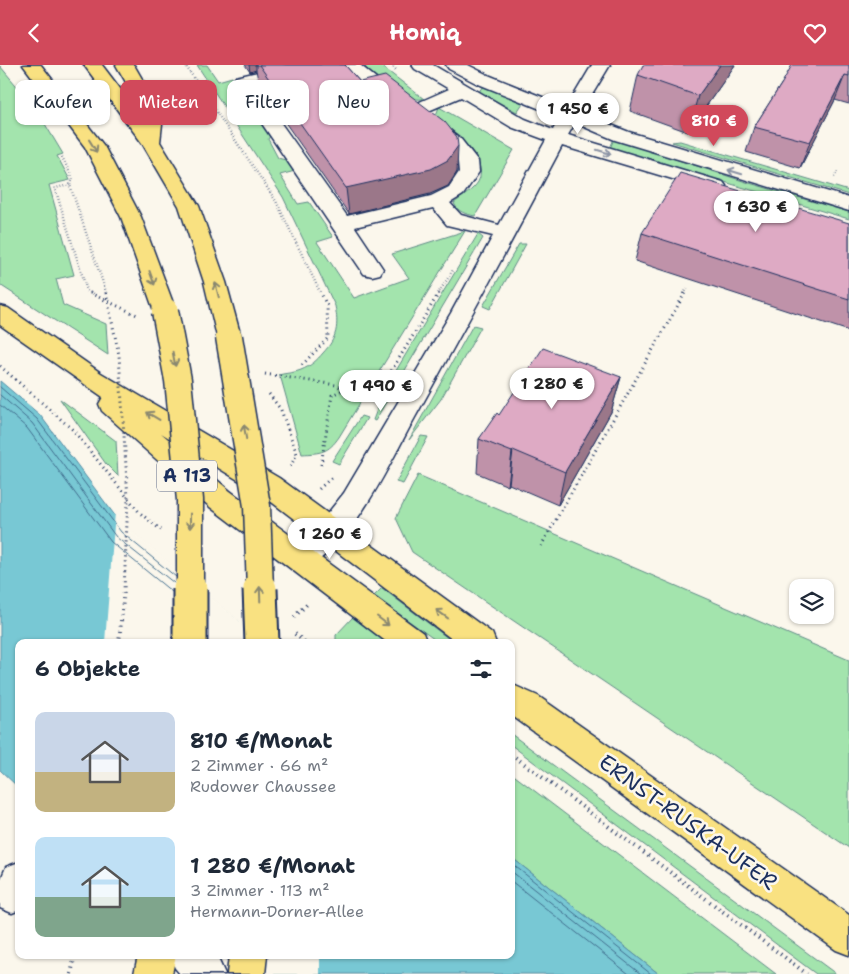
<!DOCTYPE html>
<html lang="de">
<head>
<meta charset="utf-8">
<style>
  :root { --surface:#fff; --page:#f2f2f3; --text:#1f2937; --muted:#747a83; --accent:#d1495b }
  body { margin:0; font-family:"Shantell Sans",sans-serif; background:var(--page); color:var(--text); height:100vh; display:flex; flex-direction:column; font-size:19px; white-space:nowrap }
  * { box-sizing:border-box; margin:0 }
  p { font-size:16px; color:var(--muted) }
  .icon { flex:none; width:28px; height:28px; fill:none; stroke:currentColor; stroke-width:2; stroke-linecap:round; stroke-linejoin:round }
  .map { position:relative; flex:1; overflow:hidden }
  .drawer { position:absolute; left:15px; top:574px; width:500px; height:320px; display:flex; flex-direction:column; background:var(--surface); border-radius:10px; box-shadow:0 1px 4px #0004 }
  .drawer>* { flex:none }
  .hud { position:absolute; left:15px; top:15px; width:500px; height:45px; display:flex; gap:10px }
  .fabs { position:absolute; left:789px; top:514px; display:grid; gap:10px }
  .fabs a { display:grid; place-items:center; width:45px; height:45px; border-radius:10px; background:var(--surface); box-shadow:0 1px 4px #0004; font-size:25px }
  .price { position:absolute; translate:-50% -42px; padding:0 11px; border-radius:18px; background:#fff; color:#222; font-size:16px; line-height:32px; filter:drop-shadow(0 1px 2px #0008) }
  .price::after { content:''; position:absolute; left:50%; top:30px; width:15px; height:11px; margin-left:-8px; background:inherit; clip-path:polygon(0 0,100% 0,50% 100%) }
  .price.on { background:var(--accent); color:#fff }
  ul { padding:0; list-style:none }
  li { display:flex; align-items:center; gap:15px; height:125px; padding:0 20px }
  li span { display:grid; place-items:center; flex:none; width:140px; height:100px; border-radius:10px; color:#555 }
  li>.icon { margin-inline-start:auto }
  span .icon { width:60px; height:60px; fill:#fffc; stroke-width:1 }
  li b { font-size:21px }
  h2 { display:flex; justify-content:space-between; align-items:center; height:60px; padding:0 20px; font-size:21px }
  .tag { padding:0 18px; border-radius:10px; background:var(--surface); box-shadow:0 1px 4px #0004; font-size:18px; line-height:45px }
  .tag.on { background:var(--accent); color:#fff }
  header { display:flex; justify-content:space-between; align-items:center; height:65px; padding:0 20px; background:var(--accent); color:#fff; font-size:22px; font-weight:700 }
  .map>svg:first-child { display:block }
  .green { fill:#a3e4ad; stroke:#5f8a86 }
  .water { fill:#78c8d4; stroke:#538ba5 }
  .pier { fill:#fbf7ec }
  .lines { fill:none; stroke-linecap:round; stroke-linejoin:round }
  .shore { stroke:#406c8d; stroke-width:1 }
  .minor-casing { stroke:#1b2f5e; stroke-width:3 }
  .major-casing { stroke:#1b2f5e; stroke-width:3 }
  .highway-casing { stroke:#1b2f5e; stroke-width:3 }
  .path-far2 { stroke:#1b2f5e; stroke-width:2.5; stroke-dasharray:0.5 2.5; stroke-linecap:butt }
  .path-far1 { stroke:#1b2f5e; stroke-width:3; stroke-dasharray:1 4; stroke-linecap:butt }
  .path { stroke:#1b2f5e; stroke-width:4; stroke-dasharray:1 4.5; stroke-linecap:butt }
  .minor { fill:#fbf7ec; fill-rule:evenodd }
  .major { fill:#f9e181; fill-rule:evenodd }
  .highway { fill:#f9e181; fill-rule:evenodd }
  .highway-bridge-far1-casing { stroke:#1b2f5e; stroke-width:29; stroke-linecap:butt }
  .highway-bridge-casing { stroke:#1b2f5e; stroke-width:37; stroke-linecap:butt }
  .path-bridge-far2 { stroke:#1b2f5e; stroke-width:2.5; stroke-dasharray:0.5 2.5; stroke-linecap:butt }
  .path-bridge-far1 { stroke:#1b2f5e; stroke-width:3; stroke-dasharray:1 4; stroke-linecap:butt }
  .path-bridge { stroke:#1b2f5e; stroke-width:4; stroke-dasharray:1 4.5; stroke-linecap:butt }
  .highway-bridge-far1 { stroke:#f9e181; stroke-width:26 }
  .highway-bridge { stroke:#f9e181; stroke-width:33 }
  .wall { fill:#bf92a9; stroke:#1b2f5e }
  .shaded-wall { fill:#9b7789; stroke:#1b2f5e }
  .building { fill:#deaac4; stroke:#1b2f5e }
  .oneway { stroke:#8a8870 }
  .oneway2 { stroke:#8b93a5 }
  .labels { text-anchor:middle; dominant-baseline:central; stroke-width:5; stroke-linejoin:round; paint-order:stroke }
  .shield { fill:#fbf7ec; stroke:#5e6b89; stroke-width:1 }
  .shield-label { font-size:18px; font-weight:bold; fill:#1b2f5e }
  .near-street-label { font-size:22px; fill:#1b2f5e; stroke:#fbf7ec }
</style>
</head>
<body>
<header><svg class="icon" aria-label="back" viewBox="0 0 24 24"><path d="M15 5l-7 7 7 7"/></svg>Homiq<svg class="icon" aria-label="heart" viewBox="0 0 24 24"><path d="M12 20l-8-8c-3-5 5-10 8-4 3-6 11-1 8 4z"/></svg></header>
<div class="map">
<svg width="849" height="909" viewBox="0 0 849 909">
  <rect width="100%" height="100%" fill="#fbf7ec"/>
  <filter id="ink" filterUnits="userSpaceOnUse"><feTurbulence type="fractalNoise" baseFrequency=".02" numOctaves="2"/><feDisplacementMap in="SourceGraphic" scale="10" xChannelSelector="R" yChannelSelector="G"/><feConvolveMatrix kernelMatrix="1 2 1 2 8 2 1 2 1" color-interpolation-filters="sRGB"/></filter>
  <g filter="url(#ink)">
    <!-- green -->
    <path class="green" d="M197 0H207L218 16 232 12 243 27 229 31 244 54 259 51 271 70 268 74 278 93 289 96 295 106 280 110 298 139 309 137 333 172 317 177 354 233 409 213 392 189 465 166 339 372C328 388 321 388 302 389L280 310H278C286 308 294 308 301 305 311 301 317 295 323 288 337 273 339 261 335 241L283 132Z
      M368 0H380L424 34C399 36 380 20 365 2Z
      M0 1 36 44 63 89 57 91 70 115 49 120 74 210 56 214 63 240 106 259 108 290 0 220Z
      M482 22H487L523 38 517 47 479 27Z
      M439 42 514 85 475 151C466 149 457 147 454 138 462 132 473 125 478 117 491 94 451 64 435 53Z
      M614 74 746 117 849 147V154L610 83Z
      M680 76 849 126V130L672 77Z
      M478 169 483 173 375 356 373 355 385 324Z
      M519 179H526L490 244 483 241Z
      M473 260 481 262 441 334 409 375Z
      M60 334 116 376 118 411 106 399Z
      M361 351 367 353 339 399 332 396Z
      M421 371 428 372 403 419 396 417Z
      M418 410 849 595V783L412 487 396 453Z
      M382 523 453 577H454H438L374 531Z
      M353 552 387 577H339L336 576V570Z
      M511 669 836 909H816L511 680Z
      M511 708 776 909H659L511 792Z"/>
    <!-- water -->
    <path class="water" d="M0 316 40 350 125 464 264 577 19 578V723L0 705Z
      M511 792 659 909H237L218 890H511Z"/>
    <!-- pier -->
    <path class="pier" d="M115 447 126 462 266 578 105 577Z
      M215 890H320V909H233Z"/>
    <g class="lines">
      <!-- shore -->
      <path class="shore" d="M0 322 37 354 121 467 176 512
        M0 330 32 358 116 472 174 518
        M0 340 27 363 111 477 172 527
        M511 798 651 909
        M511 806 641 909
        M511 816 629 909"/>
      <!-- minor casing -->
      <g class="minor-casing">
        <path id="minor" d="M289 0H320L317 4 253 19 347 151 431 131 449 122 459 107 458 97 446 81 387 34 370 26 341 0H360L382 18 399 26 415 39 449 24 415 4 412 0H433L525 54 553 65 560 52 476 18 449 4 446 0H468L488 10 567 42 592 0H610L581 48 629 67 849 133V146L615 75 575 58 568 70 723 117 726 121 723 125 716 127 562 81C515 170 467 259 418 347 388 400 362 465 311 501 304 507 298 505 290 502L286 494 290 486 320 458 344 428 451 248 493 171 447 160 433 143 355 162 383 204 380 209 372 211 364 209 233 16 236 12ZM461 32 511 62 546 75 499 160 461 150 450 138 463 130 479 107 478 96 460 73 426 47Z
          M19 797V845L12 848 0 843V816L6 802Z
          M169 890H214L219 896 225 909H180L175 903Z"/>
      </g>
      <!-- major casing -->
      <g class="major-casing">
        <path id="major" d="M0 241 8 243 101 308 279 413 492 568 496 578H457L261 429 161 368 230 426 423 568 427 578H388L210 442 102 346 99 339 103 332 0 260Z
          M511 619 538 631 849 850V890L836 885 511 650Z"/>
      </g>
      <!-- highway casing -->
      <g class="highway-casing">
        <path id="highway" d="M23 0H41L104 81 141 152 176 246 173 251 165 254 157 251 154 246 121 152 85 82Z
          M84 0H102L144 55 145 50 116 0H134L163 50 160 77 199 141 226 217 241 272 237 278 229 280 221 278 217 272 204 217 179 141 142 78Z
          M138 890H176L172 909H134Z
          M229 890H267L265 909H227Z"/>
      </g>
      <!-- path-far2 -->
      <path class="path-far2" d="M185 0 276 136 321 229
        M391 0 396 5
        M62 92 73 114 70 120 105 224
        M834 112 838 106
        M70 120 55 123 87 226 93 229
        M438 229 453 205
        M684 229 688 222"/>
      <!-- path-far1 -->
      <path class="path-far1" d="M90 228 137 250
        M302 300 328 273 327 241 321 228
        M0 301 73 365 140 448 161 465
        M265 309 336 320 344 324
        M269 329 281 345 297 389 290 402
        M376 337 384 318 439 228
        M321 400 332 330 383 306
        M319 424 333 411
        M541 481 685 228"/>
      <!-- path -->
      <path class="path" d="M294 552 309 537
        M295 569 306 578
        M511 689 807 909
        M71 909 75 890"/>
      <!-- minor -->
      <use href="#minor" class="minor"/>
      <!-- major -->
      <use href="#major" class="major"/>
      <!-- highway -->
      <use href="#highway" class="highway"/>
      <!-- highway-bridge-far1 casing -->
      <g class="highway-bridge-far1-casing">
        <path id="highway-bridge-far1" d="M165 246 178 315 190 435V525
          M229 272 257 441 260 525"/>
      </g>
      <!-- highway-bridge casing -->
      <g class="highway-bridge-casing">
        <path id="highway-bridge" d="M190 524V578
          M260 524 262 578"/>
      </g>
      <!-- path-bridge-far2 -->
      <path class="path-bridge-far2" d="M105 224 106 229"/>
      <!-- path-bridge-far1 -->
      <path class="path-bridge-far1" d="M106 228 119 290 128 434 124 525"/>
      <!-- path-bridge -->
      <path class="path-bridge" d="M119 578 124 524"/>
      <!-- highway-bridge-far1 -->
      <use href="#highway-bridge-far1" class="highway-bridge-far1"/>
      <!-- highway-bridge -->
      <use href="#highway-bridge" class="highway-bridge"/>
    </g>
    <!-- wall -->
    <path class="wall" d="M245 0H345L360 17 457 107 448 121 430 129 349 149 259 20 256 5 250 7Z
      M735 0 688 67 630 46 638 10Z
      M849 0V39L835 35 800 103 746 87 754 62 782 18Z
      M849 158V266L635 196 642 168Z
      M621 312 611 347 558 440 509 419 508 421 477 408 479 374 499 350Z"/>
    <!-- shaded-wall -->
    <path class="shaded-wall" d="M249 0H256V5L250 7Z
      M720 0H735L688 67 698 31Z
      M845 10 835 35 800 103 810 77Z
      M458 81 457 107 448 121 430 129 349 149 346 123Z
      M621 312 611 347 558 440 565 407Z
      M513 385 509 419 508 421 512 387Z"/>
    <!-- building -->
    <path class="building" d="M259 0H345L360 17 385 11 445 57 457 72 458 81 448 95 431 104 346 123Z
      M643 0H720L698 31 638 10Z
      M792 0H849V11L845 10 810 77 754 62 782 18Z
      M680 108 849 158V234L642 168Z
      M543 283 621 312 565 407 513 385 512 387 479 374 497 348 499 350Z"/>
    <!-- one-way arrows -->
    <defs><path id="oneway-shaft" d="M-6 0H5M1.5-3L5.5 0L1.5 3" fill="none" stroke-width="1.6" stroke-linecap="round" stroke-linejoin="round" transform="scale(1.25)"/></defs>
    <g class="oneway">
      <use href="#oneway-shaft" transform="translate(93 81) rotate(58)"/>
      <use href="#oneway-shaft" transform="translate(152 213) rotate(70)"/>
      <use href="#oneway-shaft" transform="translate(217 225) rotate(-104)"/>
      <use href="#oneway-shaft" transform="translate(174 294) rotate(79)"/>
      <use href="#oneway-shaft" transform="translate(153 351) rotate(-149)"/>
      <use href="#oneway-shaft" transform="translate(245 367) rotate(-100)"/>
      <use href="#oneway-shaft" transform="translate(190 456) rotate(90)"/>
      <use href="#oneway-shaft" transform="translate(260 529) rotate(-92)"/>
      <use href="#oneway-shaft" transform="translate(442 549) rotate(-144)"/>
      <use href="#oneway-shaft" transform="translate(383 556) rotate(37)"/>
    </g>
    <g class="oneway2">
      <use href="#oneway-shaft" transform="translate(604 87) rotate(17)"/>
      <use href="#oneway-shaft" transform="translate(735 107) rotate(-163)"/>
    </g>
  </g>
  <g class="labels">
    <!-- shield labels -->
    <rect class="shield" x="157" y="395.5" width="60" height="31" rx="4"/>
    <g class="shield-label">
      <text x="187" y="411">A 113</text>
    </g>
    <!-- near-street labels -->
    <g class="near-street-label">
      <text transform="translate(688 757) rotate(36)">ERNST-RUSKA-UFER</text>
    </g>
  </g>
</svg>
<div class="fabs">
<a><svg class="icon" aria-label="layers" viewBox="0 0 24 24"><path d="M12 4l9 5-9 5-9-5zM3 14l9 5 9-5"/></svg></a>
</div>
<b class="price" style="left:578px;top:70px">1 450 €</b>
<b class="price on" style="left:714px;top:82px">810 €</b>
<b class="price" style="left:756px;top:168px">1 630 €</b>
<b class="price" style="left:552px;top:345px">1 280 €</b>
<b class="price" style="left:381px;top:347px">1 490 €</b>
<b class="price" style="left:330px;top:495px">1 260 €</b>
<div class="hud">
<a class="tag">Kaufen</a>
<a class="tag on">Mieten</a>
<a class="tag">Filter</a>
<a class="tag">Neu</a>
</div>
<section class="drawer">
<h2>6 Objekte<svg class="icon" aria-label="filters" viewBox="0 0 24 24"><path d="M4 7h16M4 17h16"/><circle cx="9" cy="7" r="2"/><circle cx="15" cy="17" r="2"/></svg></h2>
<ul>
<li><span style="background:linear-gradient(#c9d6e8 60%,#c2b280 0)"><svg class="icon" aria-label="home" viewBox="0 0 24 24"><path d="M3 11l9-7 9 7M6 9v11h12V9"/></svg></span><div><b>810 €/Monat</b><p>2 Zimmer · 66 m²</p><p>Rudower Chaussee</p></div></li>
<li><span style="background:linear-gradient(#bfe0f5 60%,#7fa58c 0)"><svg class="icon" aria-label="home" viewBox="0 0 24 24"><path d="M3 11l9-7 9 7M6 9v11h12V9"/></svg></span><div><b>1 280 €/Monat</b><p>3 Zimmer · 113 m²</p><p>Hermann-Dorner-Allee</p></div></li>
</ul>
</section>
</div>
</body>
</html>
